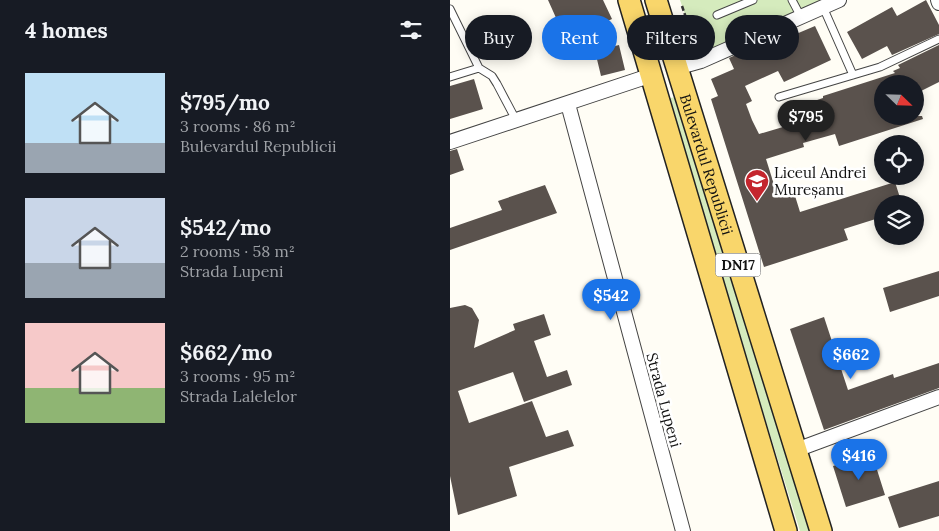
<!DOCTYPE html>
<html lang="en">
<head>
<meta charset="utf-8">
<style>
  :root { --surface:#171b24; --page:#20242c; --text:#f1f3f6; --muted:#9ea1a6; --accent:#1a73e8 }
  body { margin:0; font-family:Lora,serif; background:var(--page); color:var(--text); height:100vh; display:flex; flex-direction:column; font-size:19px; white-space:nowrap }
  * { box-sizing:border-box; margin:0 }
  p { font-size:16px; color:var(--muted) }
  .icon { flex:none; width:28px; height:28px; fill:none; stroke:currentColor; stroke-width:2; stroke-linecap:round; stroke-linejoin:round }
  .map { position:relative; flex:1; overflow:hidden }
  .panel { display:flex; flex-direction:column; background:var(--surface); width:450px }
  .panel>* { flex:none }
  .guide { position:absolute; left:15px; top:15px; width:399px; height:45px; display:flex; gap:10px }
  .needle { width:32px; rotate:113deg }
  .fabs { position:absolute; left:424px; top:75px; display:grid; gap:10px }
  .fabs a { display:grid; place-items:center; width:50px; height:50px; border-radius:50%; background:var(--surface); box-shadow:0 2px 12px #0003; font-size:25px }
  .price { position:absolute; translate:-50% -42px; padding:0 11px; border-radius:18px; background:var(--accent); color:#fff; font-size:16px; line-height:32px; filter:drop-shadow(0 1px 2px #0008) }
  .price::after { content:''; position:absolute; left:50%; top:30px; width:15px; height:11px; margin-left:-8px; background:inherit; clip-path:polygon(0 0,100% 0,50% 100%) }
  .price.current { background:#222; color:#fff }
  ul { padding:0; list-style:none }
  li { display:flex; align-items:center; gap:15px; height:125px; padding:0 25px }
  li span { display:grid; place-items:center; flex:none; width:140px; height:100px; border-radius:0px; color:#555 }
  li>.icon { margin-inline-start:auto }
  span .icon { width:60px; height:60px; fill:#fffc; stroke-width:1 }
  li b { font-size:21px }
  h2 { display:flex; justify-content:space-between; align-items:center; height:60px; padding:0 25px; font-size:21px }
  .chip { padding:0 18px; border-radius:22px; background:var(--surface); box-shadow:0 2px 12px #0003; font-size:18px; line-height:45px }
  .chip.current { background:var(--accent); color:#fff }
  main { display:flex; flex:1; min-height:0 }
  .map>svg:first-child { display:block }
  .green { fill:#d5ebbd }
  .building { fill:#5a524d }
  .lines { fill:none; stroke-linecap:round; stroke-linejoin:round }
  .lane-casing { stroke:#444; stroke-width:9 }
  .street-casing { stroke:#444; stroke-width:16 }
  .primary-casing { stroke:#222; stroke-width:24 }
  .path { stroke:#333; stroke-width:2.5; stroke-dasharray:5 2.5; stroke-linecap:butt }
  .lane { stroke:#fff; stroke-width:7 }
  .street { stroke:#fff; stroke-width:14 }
  .primary { stroke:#f9d66b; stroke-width:21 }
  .labels { text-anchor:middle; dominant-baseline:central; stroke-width:5; stroke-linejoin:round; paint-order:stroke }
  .shield { fill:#fff; stroke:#585858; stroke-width:1 }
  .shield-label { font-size:14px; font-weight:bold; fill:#111 }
  .street-label { font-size:15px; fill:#111; stroke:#fff }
  .poi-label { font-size:15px; fill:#111; stroke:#fff; text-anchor:start }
</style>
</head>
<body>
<main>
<section class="panel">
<h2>4 homes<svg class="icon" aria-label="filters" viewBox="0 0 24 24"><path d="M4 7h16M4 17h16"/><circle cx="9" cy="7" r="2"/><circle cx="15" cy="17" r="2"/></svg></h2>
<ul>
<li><span style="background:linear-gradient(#bfe0f5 70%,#9aa5b1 0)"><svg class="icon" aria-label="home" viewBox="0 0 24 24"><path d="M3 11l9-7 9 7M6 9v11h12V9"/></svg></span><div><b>$795/mo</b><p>3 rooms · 86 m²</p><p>Bulevardul Republicii</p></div></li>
<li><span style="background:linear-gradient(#c9d6e8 65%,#9aa5b1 0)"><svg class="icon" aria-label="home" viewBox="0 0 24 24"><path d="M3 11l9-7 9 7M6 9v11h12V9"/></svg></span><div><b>$542/mo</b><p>2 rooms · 58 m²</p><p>Strada Lupeni</p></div></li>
<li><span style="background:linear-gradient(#f6c9c9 65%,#8fb573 0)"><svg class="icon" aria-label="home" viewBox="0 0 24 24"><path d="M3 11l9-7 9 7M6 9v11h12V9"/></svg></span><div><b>$662/mo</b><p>3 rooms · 95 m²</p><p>Strada Lalelelor</p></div></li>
</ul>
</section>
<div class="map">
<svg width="489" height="531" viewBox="0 0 489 531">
  <rect width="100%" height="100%" fill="#fffdf5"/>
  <!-- green -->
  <path class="green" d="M230 0H389L251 61Z
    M230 96 365 531H350L216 99Z"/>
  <!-- building -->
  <path class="building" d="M98 0H153L162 19 116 40Z
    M476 0 489 25V34L442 55 437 46 412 59 397 32 442 7 447 16Z
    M365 26 381 60 334 82 328 71 295 86 302 101 296 104 302 120 309 134 333 127 329 113 373 98V96L445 73 443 71 450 68 448 65 489 45V82L465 94V84H432V116H472L473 119 389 146 385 134 353 143 354 147 316 159 326 191 342 186 350 212 445 182 452 204H432V217L394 229 398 240 314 267 261 99 268 96 261 79 284 69 279 58 337 32 339 37Z
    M169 45 175 70 151 76 145 51Z
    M24 79 33 109 0 119V86Z
    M7 149 14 170 0 175V151Z
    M95 185 107 213 0 250V228L52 210 48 201Z
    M489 271V296L440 312 433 288Z
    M15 305 22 308 29 320 24 348 65 330 63 324 94 314 101 335 84 341 97 377 117 370 122 385 74 402 63 372 8 391 19 423 82 401 96 437 118 430 124 446 59 467 67 496 8 515 0 476V308Z
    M374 317 398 390 443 374 444 378 489 363V388L374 430 340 329Z
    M422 454 435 495 396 507 383 466Z
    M489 481V516L449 528 438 497Z"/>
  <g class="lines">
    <!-- lane casing -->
    <g class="lane-casing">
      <path id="lane" d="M342 0 351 17
        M373 7 403 75
        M0 9 29 68 42 76 47 84 66 120
        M267 15 303 0
        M0 77 29 68
        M329 97 430 67 489 39"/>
    </g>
    <!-- street casing -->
    <g class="street-casing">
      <path id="street" d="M488 0 489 3
        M226 68 251 61 389 0
        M118 104 233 531
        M0 142 202 75
        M346 450 489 397"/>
    </g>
    <!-- primary casing -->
    <g class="primary-casing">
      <g id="primary">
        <path d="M179 0 336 531"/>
        <path id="s1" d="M206 0 371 531"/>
      </g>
    </g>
    <!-- path -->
    <path class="path" d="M232 6 246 47"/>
    <!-- lane -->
    <use href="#lane" class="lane"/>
    <!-- street -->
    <use href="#street" class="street"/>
    <!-- primary -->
    <use href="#primary" class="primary"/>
  </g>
  <!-- icons -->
  <defs>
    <g id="university-pin" transform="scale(1.25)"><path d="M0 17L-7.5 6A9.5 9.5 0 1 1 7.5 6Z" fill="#c4262e" stroke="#fff"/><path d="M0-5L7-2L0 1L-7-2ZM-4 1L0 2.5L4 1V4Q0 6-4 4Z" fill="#fff"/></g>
  </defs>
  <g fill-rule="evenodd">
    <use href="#university-pin" x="307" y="181"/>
  </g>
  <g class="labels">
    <!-- shield labels -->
    <rect class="shield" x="265.5" y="253.5" width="45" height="23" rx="4"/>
    <g class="shield-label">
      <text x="288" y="265">DN17</text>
    </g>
    <!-- street labels -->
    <g class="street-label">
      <text stroke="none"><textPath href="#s1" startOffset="172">Bulevardul Republicii</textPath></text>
      <text transform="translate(214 400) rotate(75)">Strada Lupeni</text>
    </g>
    <!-- poi labels -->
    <g class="poi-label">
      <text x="324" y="172">Liceul Andrei<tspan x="324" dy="17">Mureșanu</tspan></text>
    </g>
  </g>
</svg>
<div class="fabs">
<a><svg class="needle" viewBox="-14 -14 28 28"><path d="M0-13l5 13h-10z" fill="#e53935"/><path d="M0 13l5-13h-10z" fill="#9ea1a6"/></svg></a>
<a><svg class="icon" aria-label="locate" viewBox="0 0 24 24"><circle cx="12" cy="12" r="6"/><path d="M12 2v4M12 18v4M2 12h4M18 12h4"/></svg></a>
<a><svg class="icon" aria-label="layers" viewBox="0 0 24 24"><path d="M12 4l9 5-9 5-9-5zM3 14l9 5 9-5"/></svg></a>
</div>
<b class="price current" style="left:356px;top:142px">$795</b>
<b class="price" style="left:161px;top:321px">$542</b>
<b class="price" style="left:401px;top:380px">$662</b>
<b class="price" style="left:409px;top:481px">$416</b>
<div class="guide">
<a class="chip">Buy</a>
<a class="chip current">Rent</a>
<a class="chip">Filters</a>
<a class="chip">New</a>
</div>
</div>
</main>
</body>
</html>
